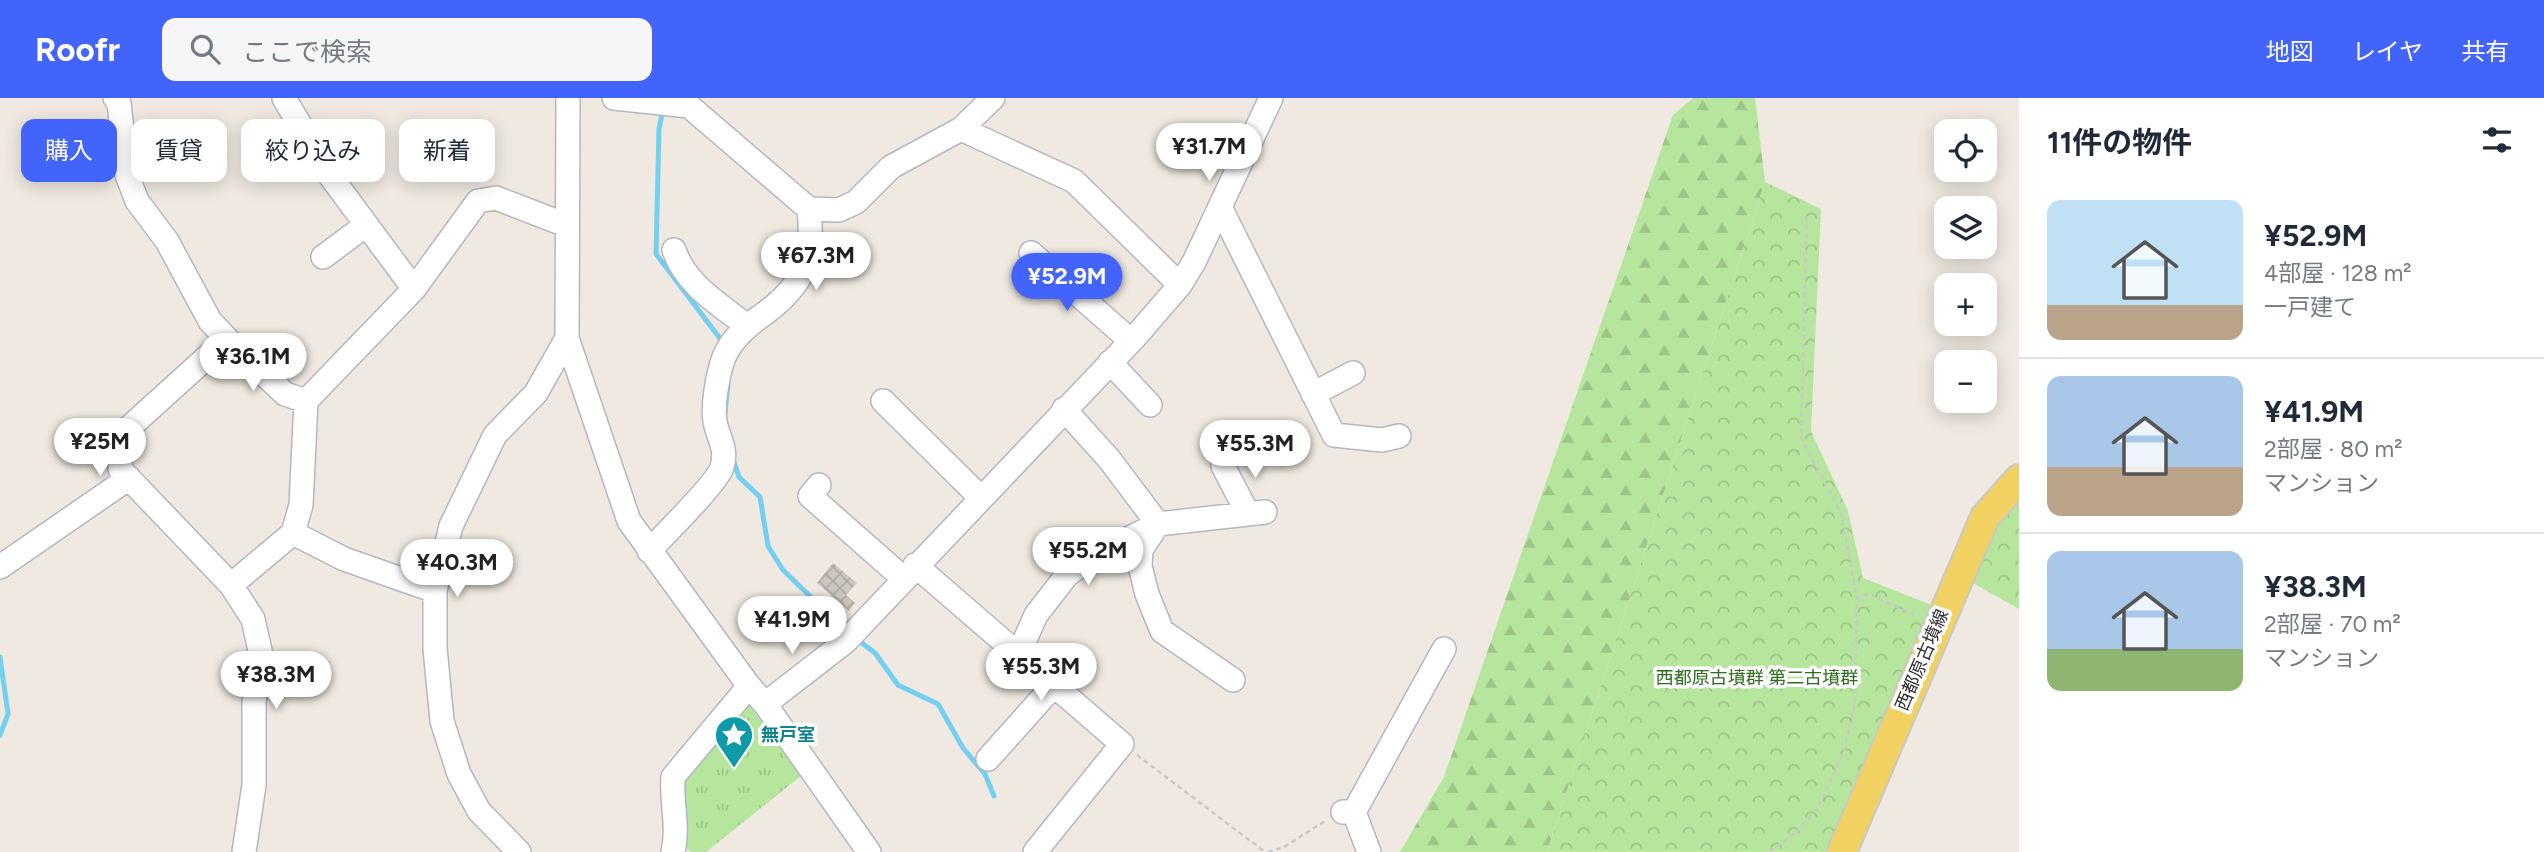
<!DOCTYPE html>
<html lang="ja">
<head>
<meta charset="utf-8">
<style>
  :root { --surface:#fff; --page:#f6f6f7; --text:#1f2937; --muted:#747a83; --line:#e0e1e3; --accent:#4264fb }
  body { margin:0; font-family:Figtree,"Noto Sans JP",sans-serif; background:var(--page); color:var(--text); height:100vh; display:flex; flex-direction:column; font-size:26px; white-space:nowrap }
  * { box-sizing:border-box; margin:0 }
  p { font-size:23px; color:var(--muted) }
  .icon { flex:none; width:38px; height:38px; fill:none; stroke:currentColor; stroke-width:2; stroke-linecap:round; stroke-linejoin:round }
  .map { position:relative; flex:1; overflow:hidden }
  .sheet { display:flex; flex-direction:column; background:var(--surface); width:525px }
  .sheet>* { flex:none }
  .top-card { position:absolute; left:21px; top:21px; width:665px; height:63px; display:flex; gap:14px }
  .controls { position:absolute; left:1934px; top:21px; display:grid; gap:14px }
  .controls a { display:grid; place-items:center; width:63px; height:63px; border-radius:14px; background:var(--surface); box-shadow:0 4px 18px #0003; font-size:35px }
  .price { position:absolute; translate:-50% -60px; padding:0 16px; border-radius:24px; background:#fff; color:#222; font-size:23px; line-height:46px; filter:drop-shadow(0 2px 4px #0008) }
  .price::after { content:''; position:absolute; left:50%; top:42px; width:21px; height:16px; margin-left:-10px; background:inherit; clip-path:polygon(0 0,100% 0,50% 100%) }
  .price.active { background:var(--accent); color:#fff }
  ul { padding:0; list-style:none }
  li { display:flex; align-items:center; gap:21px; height:175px; padding:0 28px }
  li+li { border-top:2px solid var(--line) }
  li span { display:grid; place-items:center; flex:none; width:196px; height:140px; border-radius:14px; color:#555 }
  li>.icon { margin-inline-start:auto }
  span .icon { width:84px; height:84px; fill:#fffc; stroke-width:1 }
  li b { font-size:30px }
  h2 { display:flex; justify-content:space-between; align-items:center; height:84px; padding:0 28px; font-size:30px }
  .pill { padding:0 24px; border-radius:14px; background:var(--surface); box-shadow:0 4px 18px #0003; font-size:24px; line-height:63px }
  .pill.active { background:var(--accent); color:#fff }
  header { display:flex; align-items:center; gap:42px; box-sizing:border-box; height:98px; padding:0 35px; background:var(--accent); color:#fff }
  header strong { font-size:33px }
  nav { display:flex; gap:38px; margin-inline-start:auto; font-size:24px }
  .search { width:490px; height:63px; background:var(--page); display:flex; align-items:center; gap:18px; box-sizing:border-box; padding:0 24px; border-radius:14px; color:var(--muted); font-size:26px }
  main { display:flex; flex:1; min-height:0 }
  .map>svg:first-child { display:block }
  .grass { fill:url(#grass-tufts) }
  .forest { fill:url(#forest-firs) }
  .park { fill:url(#park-crowns) }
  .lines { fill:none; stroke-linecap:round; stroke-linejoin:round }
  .stream { stroke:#75cff0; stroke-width:5 }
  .building { fill:url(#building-cross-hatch) }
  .minor-casing { stroke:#b4b7c1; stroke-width:26 }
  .major-casing { stroke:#c9c9c9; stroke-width:32 }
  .path { stroke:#c9c9c9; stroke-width:2.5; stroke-dasharray:5 3.5; stroke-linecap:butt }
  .minor { stroke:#fff; stroke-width:23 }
  .major { stroke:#f2d163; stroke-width:28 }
  .labels { text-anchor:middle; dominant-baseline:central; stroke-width:7; stroke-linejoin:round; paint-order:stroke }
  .street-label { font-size:18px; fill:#2e2e2e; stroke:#fff }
  .park-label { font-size:18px; fill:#2c6e1b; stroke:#fff }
  .culture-label { font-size:18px; font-weight:bold; fill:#0d838f; stroke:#fff; text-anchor:start }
</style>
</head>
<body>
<header>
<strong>Roofr</strong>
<div class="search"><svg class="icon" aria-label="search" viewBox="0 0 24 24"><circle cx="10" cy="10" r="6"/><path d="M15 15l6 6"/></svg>ここで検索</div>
<nav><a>地図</a><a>レイヤ</a><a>共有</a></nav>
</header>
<main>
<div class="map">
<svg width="2019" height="754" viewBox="0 0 2019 754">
  <defs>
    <pattern id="grass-tufts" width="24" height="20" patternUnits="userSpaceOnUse" patternTransform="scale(1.75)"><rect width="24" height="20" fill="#b6e59e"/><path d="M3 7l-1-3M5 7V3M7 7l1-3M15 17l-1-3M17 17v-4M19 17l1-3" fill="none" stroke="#9dc588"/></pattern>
    <pattern id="forest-firs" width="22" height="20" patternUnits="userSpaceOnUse" patternTransform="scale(1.75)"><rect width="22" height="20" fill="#b6e59e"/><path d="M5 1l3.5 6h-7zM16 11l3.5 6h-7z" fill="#9dc588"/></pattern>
    <pattern id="park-crowns" width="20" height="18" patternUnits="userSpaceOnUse" patternTransform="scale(1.75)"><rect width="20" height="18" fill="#b6e59e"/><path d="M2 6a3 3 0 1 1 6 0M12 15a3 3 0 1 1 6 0" fill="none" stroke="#9dc588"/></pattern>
    <pattern id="building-cross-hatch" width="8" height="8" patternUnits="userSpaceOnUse" patternTransform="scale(1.75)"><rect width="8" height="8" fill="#cbc7bf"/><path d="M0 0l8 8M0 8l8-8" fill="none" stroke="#afaba4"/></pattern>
  </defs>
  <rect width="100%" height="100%" fill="#efe9e1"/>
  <!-- grass -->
  <path class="grass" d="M745 601 801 678 706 754H691L682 746 678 682Z"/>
  <!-- forest -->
  <path class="forest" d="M1693 0H1755L1765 84 1547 754H1400L1444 679 1673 17Z"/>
  <!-- park -->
  <path class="park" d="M1765 84 1821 111 1811 333 1848 413 1863 480 1944 512 1842 754H1547Z
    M2019 381V511L1959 477Z"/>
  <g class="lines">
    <!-- stream -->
    <path class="stream" d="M663 11 659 31 656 156 725 247
      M725 315 728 286
      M732 358 739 379 760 399 768 448 783 472 847 534
      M858 542 875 555 898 587 938 606 963 650 985 676 994 698
      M0 559 8 616 0 637"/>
  </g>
  <!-- building -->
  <path class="building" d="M833 465 857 485 846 497 855 505 849 513 817 485Z"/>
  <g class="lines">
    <!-- minor casing -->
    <g class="minor-casing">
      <path id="minor" d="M115 0 119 5 127 77 137 103 167 143 210 223 227 241 121 337 120 371 231 487 293 435 301 407 306 303 414 191 478 103 496 100 566 127
        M284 0 331 79 414 191
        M568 0 567 240 629 423 749 588 765 606 869 754
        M614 0 689 8 809 111 839 112 856 104 891 69 961 31 1074 83 1180 187
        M961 31 993 0
        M1221 111 1334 337 1382 342 1399 338
        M674 152C686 187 718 205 747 228
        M1031 155 1131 243
        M323 159 366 127
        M227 241 285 296 306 303
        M1110 264 1150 307
        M1313 296 1353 275
        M883 303 980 399
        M1064 311 1109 361 1158 426 1141 452 1140 468 1147 496 1162 533 1233 582
        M1223 368 1248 416
        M819 387 810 398 903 480
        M293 435 344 461 435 493
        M649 453C663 438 718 384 722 369 727 352 720 343 716 328 711 311 718 275 724 259 732 240 748 227 764 216 805 186 814 160 809 111
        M915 467 1122 646 1035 754
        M0 469 129 380
        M231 487 253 521 261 557 254 604V687L244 754
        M1019 555 1036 517 1067 477 1095 457 1158 426 1265 414
        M765 606 845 544 1136 238 1180 187 1194 164 1271 0
        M988 661 1054 587
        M1343 714H1354L1369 754
        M1354 714 1444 551
        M519 754 479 713 459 676 442 623 435 550V493L451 428 495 337 536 295 567 240
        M673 754C679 728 671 705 673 679L749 588"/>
    </g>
    <!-- major casing -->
    <g class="major-casing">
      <path id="major" d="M1842 754 1985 419 2019 381"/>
    </g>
    <!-- path -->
    <path class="path" d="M1807 118 1801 340 1841 415 1857 500
      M1137 657 1265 754
      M1268 754 1284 749 1325 723
      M1770 754 1797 733 1818 710 1843 655 1855 605 1857 500 1869 496 1917 518"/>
    <!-- minor -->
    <use href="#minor" class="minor"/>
    <!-- major -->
    <use href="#major" class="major"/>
  </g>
  <!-- icons -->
  <defs>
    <g id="sight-pin" transform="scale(2.0125)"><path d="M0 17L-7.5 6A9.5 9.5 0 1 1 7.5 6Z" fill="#0f9aa8" stroke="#fff"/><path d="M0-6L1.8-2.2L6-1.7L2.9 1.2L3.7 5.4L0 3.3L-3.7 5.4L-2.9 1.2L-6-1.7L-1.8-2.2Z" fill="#fff"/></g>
  </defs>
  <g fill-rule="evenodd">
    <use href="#sight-pin" x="734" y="637"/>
  </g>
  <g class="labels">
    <!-- street labels -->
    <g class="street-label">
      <text transform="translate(1922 562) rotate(-67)">西都原古墳線</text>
    </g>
    <!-- park labels -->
    <g class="park-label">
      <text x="1757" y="580">西都原古墳群 第二古墳群</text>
    </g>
    <!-- culture labels -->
    <g class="culture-label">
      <text x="761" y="637">無戸室</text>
    </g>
  </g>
</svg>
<div class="controls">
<a><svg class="icon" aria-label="locate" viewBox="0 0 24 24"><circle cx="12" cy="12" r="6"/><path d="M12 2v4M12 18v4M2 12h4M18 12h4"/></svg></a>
<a><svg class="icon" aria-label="layers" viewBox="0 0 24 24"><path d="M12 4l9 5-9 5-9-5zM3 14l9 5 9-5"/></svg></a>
<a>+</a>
<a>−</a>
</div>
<b class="price" style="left:1209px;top:85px">¥31.7M</b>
<b class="price" style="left:816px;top:194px">¥67.3M</b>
<b class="price active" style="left:1067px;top:215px">¥52.9M</b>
<b class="price" style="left:253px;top:295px">¥36.1M</b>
<b class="price" style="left:100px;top:380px">¥25M</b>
<b class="price" style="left:1255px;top:382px">¥55.3M</b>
<b class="price" style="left:1088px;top:489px">¥55.2M</b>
<b class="price" style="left:457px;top:501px">¥40.3M</b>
<b class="price" style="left:792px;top:558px">¥41.9M</b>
<b class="price" style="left:1041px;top:605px">¥55.3M</b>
<b class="price" style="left:276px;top:613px">¥38.3M</b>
<div class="top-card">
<a class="pill active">購入</a>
<a class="pill">賃貸</a>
<a class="pill">絞り込み</a>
<a class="pill">新着</a>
</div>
</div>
<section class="sheet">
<h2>11件の物件<svg class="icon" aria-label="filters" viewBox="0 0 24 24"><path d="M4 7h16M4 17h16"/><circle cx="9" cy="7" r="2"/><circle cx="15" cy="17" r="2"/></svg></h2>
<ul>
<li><span style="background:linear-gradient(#bfe0f5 75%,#b9a48a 0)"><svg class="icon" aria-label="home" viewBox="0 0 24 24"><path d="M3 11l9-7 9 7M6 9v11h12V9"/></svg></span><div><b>¥52.9M</b><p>4部屋 · 128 m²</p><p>一戸建て</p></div></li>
<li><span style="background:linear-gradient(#a9c7e8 65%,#b9a48a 0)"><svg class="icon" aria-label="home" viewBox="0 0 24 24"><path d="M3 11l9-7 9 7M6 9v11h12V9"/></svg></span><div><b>¥41.9M</b><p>2部屋 · 80 m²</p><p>マンション</p></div></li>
<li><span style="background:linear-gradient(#a9c7e8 70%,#8fb573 0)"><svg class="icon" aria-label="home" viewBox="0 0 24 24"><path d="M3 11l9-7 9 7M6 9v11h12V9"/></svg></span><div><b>¥38.3M</b><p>2部屋 · 70 m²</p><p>マンション</p></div></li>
</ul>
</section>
</main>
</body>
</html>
